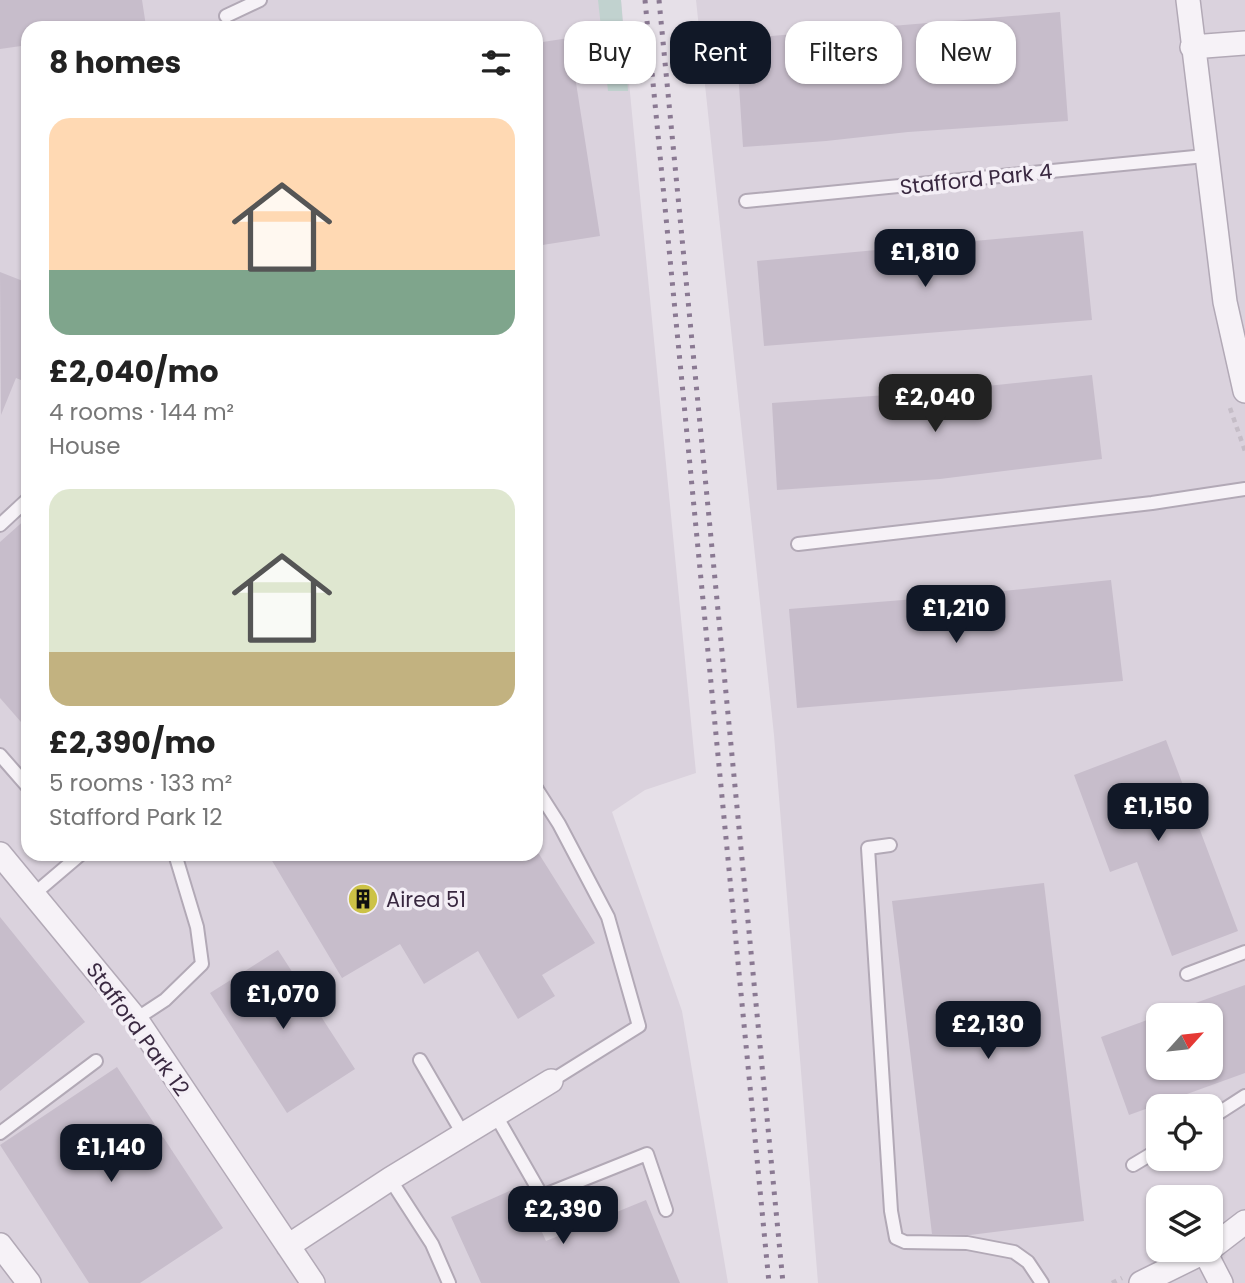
<!DOCTYPE html>
<html lang="en">
<head>
<meta charset="utf-8">
<style>
  :root { --surface:#fff; --page:#f6f6f6; --text:#222; --muted:#767676; --accent:#111827 }
  body { margin:0; font-family:Poppins,sans-serif; background:var(--page); color:var(--text); height:100vh; display:flex; flex-direction:column; font-size:26px; white-space:nowrap }
  * { box-sizing:border-box; margin:0 }
  p { font-size:23px; color:var(--muted) }
  .icon { flex:none; width:38px; height:38px; fill:none; stroke:currentColor; stroke-width:2; stroke-linecap:round; stroke-linejoin:round }
  .map { position:relative; flex:1; overflow:hidden }
  .side { position:absolute; left:21px; top:21px; width:522px; height:840px; display:flex; flex-direction:column; background:var(--surface); border-radius:21px; box-shadow:0 2px 5px #0004 }
  .side>* { flex:none }
  .guide { position:absolute; left:564px; top:21px; width:576px; height:63px; display:flex; gap:14px }
  .needle { width:46px; rotate:63deg }
  .tools { position:absolute; left:1146px; top:1003px; display:grid; gap:14px }
  .tools a { display:grid; place-items:center; width:77px; height:77px; border-radius:14px; background:var(--surface); box-shadow:0 2px 5px #0004; font-size:35px }
  .price { position:absolute; translate:-50% -60px; padding:0 16px; border-radius:14px; background:var(--accent); color:#fff; font-size:23px; line-height:46px; filter:drop-shadow(0 2px 4px #0008) }
  .price::after { content:''; position:absolute; left:50%; top:42px; width:21px; height:16px; margin-left:-10px; background:inherit; clip-path:polygon(0 0,100% 0,50% 100%) }
  .price.active { background:#222; color:#fff }
  ul { padding:0; list-style:none }
  li { display:grid; align-content:center; gap:14px; height:371px; padding:0 28px }
  li span { display:grid; place-items:center; height:217px; border-radius:21px; color:#555 }
  li>.icon { margin-inline-start:auto }
  span .icon { width:126px; height:126px; fill:#fffc; stroke-width:1 }
  li b { font-size:30px }
  h2 { display:flex; justify-content:space-between; align-items:center; height:84px; padding:0 28px; font-size:30px }
  .tag { padding:0 24px; border-radius:21px; background:var(--surface); box-shadow:0 2px 5px #0004; font-size:24px; line-height:63px }
  .tag.active { background:var(--accent); color:#fff }
  .map>svg:first-child { display:block }
  .built { fill:#dad2dd; fill-rule:evenodd }
  .green { fill:#c1d2cf }
  .building { fill:#c7bdcb }
  .lines { fill:none; stroke-linecap:round; stroke-linejoin:round }
  .service-casing { stroke:#b2a9b6; stroke-width:16 }
  .minor-casing { stroke:#b2a9b6; stroke-width:26 }
  .path { stroke:#c5bdc7; stroke-width:4.5; stroke-dasharray:5 5; stroke-linecap:butt }
  .service { stroke:#f6f2f7; stroke-width:12 }
  .minor { stroke:#f6f2f7; stroke-width:23 }
  .rail { stroke:#8a7992; stroke-width:5; stroke-dasharray:3.5 7; stroke-linecap:butt }
  .labels { text-anchor:middle; dominant-baseline:central; stroke-width:7; stroke-linejoin:round; paint-order:stroke }
  .street-label { font-size:21px; fill:#392840; stroke:#f4eff6 }
  .poi-label { font-size:21px; fill:#392840; stroke:#f4eff6; text-anchor:start }
</style>
</head>
<body>
<div class="map">
<svg width="1245" height="1283" viewBox="0 0 1245 1283">
  <rect width="100%" height="100%" fill="#e6e0e8"/>
  <!-- built -->
  <path class="built" d="M0 0H621L696 773 645 790 612 812 682 1011 728 1283H0ZM28 28H536V854H28Z
    M696 0H1245V1283H818L774 735ZM1158 1015H1211V1068H1158ZM1158 1106H1211V1158H1158ZM1158 1197H1211V1250H1158Z"/>
  <!-- green -->
  <path class="green" d="M598 0H621L628 91H608Z"/>
  <!-- building -->
  <path class="building" d="M0 0H142L146 26 28 28V45L0 49Z
    M1060 12 1068 121 908 132 826 141 743 147 736 39Z
    M569 38 600 236 536 246V43Z
    M1083 231 1092 320 764 346 757 261Z
    M0 272 28 283V383L16 378 1 415Z
    M1092 375 1102 459 940 479 777 490 772 403 930 392Z
    M28 517V730L0 698V542Z
    M1111 580 1123 681 797 708 789 609 954 596Z
    M1166 740 1238 931 1172 956 1137 862 1110 872 1074 775Z
    M268 854H539L595 943 542 975 555 996 518 1019 478 951 424 984 400 944 342 978Z
    M1044 883 1084 1221 970 1235 932 1234 892 901Z
    M0 917 85 1022 0 1091Z
    M278 950 355 1069 287 1113 210 993Z
    M1245 985V1073L1129 1115 1101 1037 1158 1016V1068H1211V1015H1169L1168 1013Z
    M117 1067 223 1228 140 1283H89L0 1145Z
    M521 1186 546 1241 646 1200 680 1283H481L451 1217Z"/>
  <g class="lines">
    <!-- service casing -->
    <g class="service-casing">
      <path id="service" d="M226 16 260 0
        M746 201 1205 156
        M0 525 28 499
        M798 544 1152 503 1245 489
        M0 755 28 787
        M536 788 559 824 608 917 639 1026 551 1081
        M890 845 868 848 891 1211 896 1238 905 1242 967 1243 1014 1252 1028 1262 1042 1283
        M34 894 81 854
        M1187 974 1245 952
        M136 1019 165 1000 202 964 197 927 175 854
        M420 1060 463 1134
        M495 1114 542 1196 647 1154 666 1210
        M1211 1118 1245 1096
        M0 1133 96 1061
        M1133 1165 1158 1150
        M390 1179 432 1244 449 1283"/>
    </g>
    <!-- minor casing -->
    <g class="minor-casing">
      <path id="minor" d="M1188 0 1225 302 1245 391
        M1192 47 1245 43
        M0 854 136 1019 313 1283
        M0 1245 29 1283
        M288 1246 390 1179 551 1081
        M1211 1248 1245 1222
        M1205 1252 1221 1283
        M1141 1283 1208 1250"/>
    </g>
    <!-- path -->
    <path class="path" d="M1230 408 1245 451
      M1112 1283 1122 1278"/>
    <!-- service -->
    <use href="#service" class="service"/>
    <!-- minor -->
    <use href="#minor" class="minor"/>
    <!-- rail -->
    <path class="rail" d="M645 0 769 1283
      M659 0 783 1283"/>
  </g>
  <!-- icons -->
  <defs>
    <g id="building-disc" transform="scale(1.575)"><circle r="9.5" fill="#ccc246" stroke="#f4eff6"/><path d="M-4-6H4V6H1V3H-1V6H-4ZM-2.5-4.3h1.7v1.8h-1.7ZM.8-4.3h1.7v1.8H.8ZM-2.5-1h1.7V.8h-1.7ZM.8-1h1.7V.8H.8Z" fill="#111"/></g>
  </defs>
  <g fill-rule="evenodd">
    <use href="#building-disc" x="363" y="899"/>
  </g>
  <g class="labels">
    <!-- street labels -->
    <g class="street-label">
      <text transform="translate(976 179) rotate(-6)">Stafford Park 4</text>
      <text transform="translate(138 1029) rotate(54)">Stafford Park 12</text>
    </g>
    <!-- poi labels -->
    <g class="poi-label">
      <text x="386" y="899">Airea 51</text>
    </g>
  </g>
</svg>
<div class="tools">
<a><svg class="needle" viewBox="-14 -14 28 28"><path d="M0-13l5 13h-10z" fill="#e53935"/><path d="M0 13l5-13h-10z" fill="#767676"/></svg></a>
<a><svg class="icon" aria-label="locate" viewBox="0 0 24 24"><circle cx="12" cy="12" r="6"/><path d="M12 2v4M12 18v4M2 12h4M18 12h4"/></svg></a>
<a><svg class="icon" aria-label="layers" viewBox="0 0 24 24"><path d="M12 4l9 5-9 5-9-5zM3 14l9 5 9-5"/></svg></a>
</div>
<b class="price" style="left:925px;top:289px">£1,810</b>
<b class="price active" style="left:935px;top:434px">£2,040</b>
<b class="price" style="left:956px;top:645px">£1,210</b>
<b class="price" style="left:1158px;top:843px">£1,150</b>
<b class="price" style="left:283px;top:1031px">£1,070</b>
<b class="price" style="left:988px;top:1061px">£2,130</b>
<b class="price" style="left:111px;top:1184px">£1,140</b>
<b class="price" style="left:563px;top:1246px">£2,390</b>
<div class="guide">
<a class="tag">Buy</a>
<a class="tag active">Rent</a>
<a class="tag">Filters</a>
<a class="tag">New</a>
</div>
<section class="side">
<h2>8 homes<svg class="icon" aria-label="filters" viewBox="0 0 24 24"><path d="M4 7h16M4 17h16"/><circle cx="9" cy="7" r="2"/><circle cx="15" cy="17" r="2"/></svg></h2>
<ul>
<li><span style="background:linear-gradient(#ffd9b3 70%,#7fa58c 0)"><svg class="icon" aria-label="home" viewBox="0 0 24 24"><path d="M3 11l9-7 9 7M6 9v11h12V9"/></svg></span><div><b>£2,040/mo</b><p>4 rooms · 144 m²</p><p>House</p></div></li>
<li><span style="background:linear-gradient(#dfe7d0 75%,#c2b280 0)"><svg class="icon" aria-label="home" viewBox="0 0 24 24"><path d="M3 11l9-7 9 7M6 9v11h12V9"/></svg></span><div><b>£2,390/mo</b><p>5 rooms · 133 m²</p><p>Stafford Park 12</p></div></li>
</ul>
</section>
</div>
</body>
</html>
